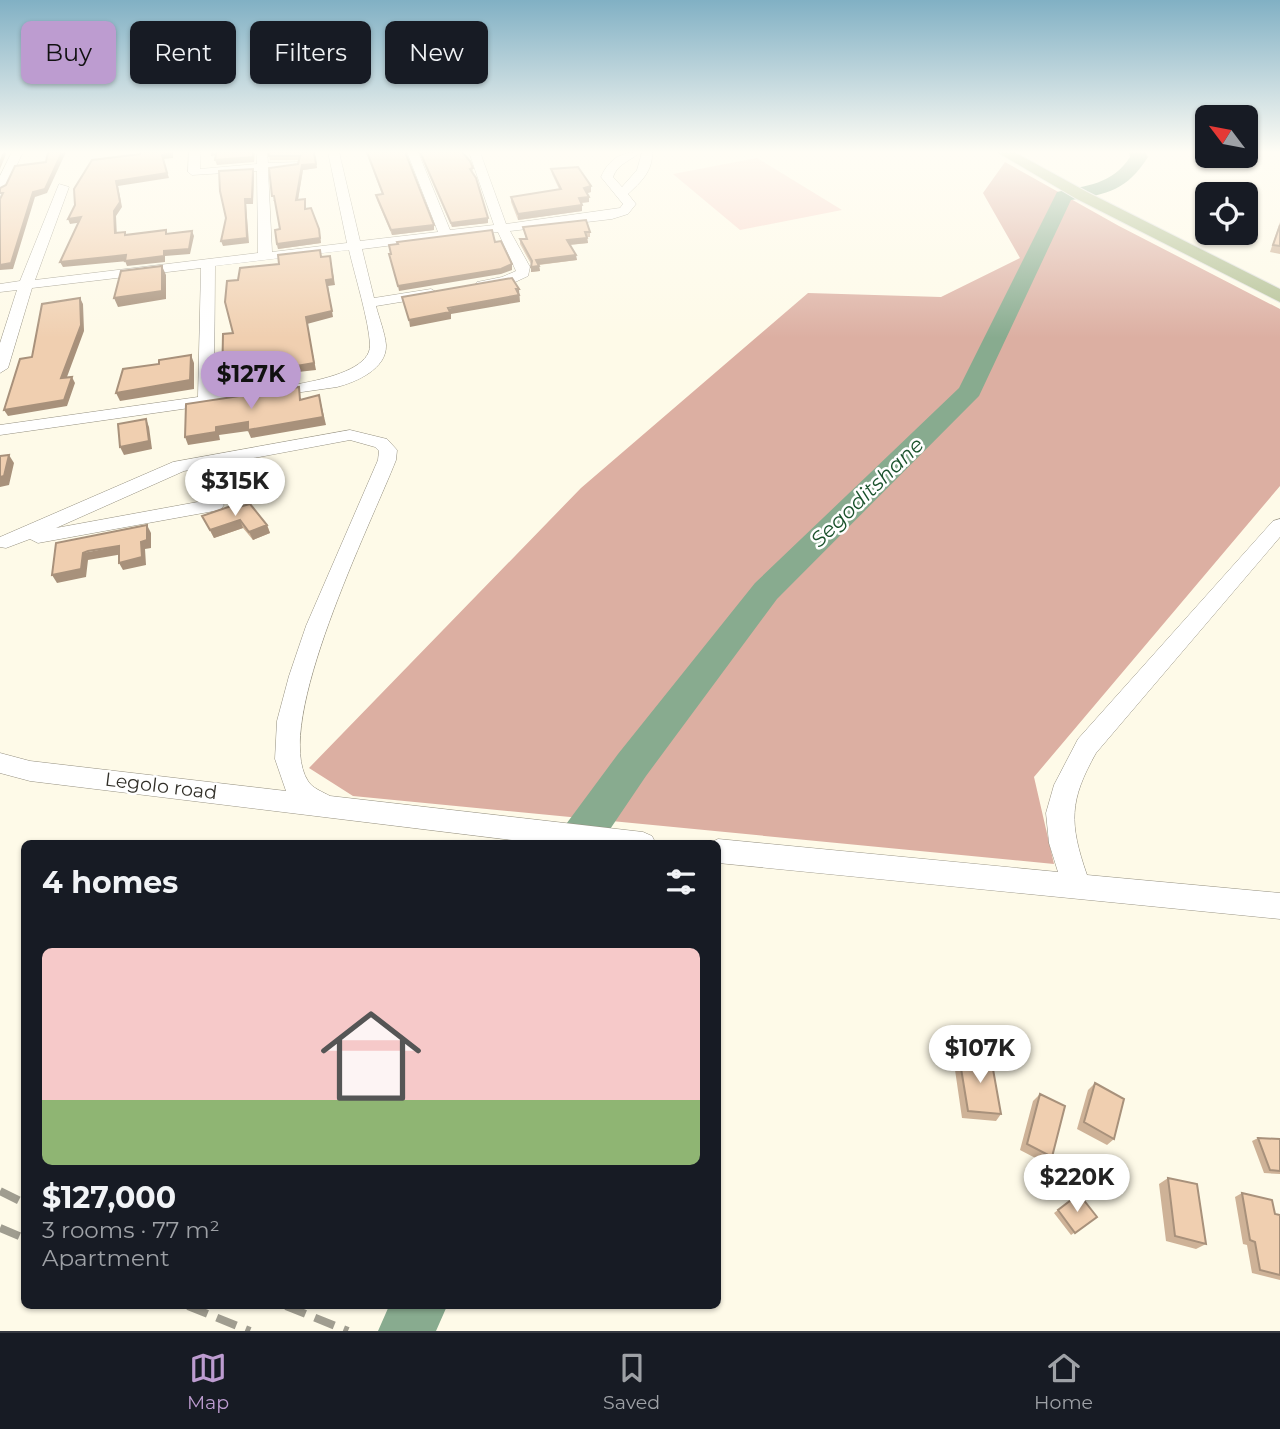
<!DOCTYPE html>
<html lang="en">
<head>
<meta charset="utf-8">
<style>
  :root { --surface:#171b24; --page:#20242c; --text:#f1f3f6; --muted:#9ea1a6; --line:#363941; --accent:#bd9cd0 }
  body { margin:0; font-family:Montserrat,sans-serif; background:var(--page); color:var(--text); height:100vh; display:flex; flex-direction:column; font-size:26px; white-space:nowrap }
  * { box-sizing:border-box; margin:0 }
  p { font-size:23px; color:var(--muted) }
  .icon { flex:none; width:38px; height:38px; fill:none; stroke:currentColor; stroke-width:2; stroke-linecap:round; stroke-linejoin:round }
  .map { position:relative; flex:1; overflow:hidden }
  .drawer { position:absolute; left:21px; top:840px; width:700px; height:469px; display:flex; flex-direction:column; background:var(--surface); border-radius:10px; box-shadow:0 2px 5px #0004 }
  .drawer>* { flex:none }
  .guide { position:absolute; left:21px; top:21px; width:700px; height:63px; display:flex; gap:14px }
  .needle { width:46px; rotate:302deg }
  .tools { position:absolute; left:1195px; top:105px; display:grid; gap:14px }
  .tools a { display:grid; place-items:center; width:63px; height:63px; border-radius:10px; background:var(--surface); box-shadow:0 2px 5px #0004; font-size:35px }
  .price { position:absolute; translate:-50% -60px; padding:0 16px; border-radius:24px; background:#fff; color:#222; font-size:23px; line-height:46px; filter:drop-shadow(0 2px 4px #0008) }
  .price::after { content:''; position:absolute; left:50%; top:42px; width:21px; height:16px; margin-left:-10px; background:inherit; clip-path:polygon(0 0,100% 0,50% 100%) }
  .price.current { background:var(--accent); color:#111 }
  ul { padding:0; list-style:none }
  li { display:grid; align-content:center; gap:14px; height:371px; padding:0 21px }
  li span { display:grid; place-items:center; height:217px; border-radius:10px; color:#555 }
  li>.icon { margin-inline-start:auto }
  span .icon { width:126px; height:126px; fill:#fffc; stroke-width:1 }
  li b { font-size:30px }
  h2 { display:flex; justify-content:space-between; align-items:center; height:84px; padding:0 21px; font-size:30px }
  .tag { padding:0 24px; border-radius:10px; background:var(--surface); box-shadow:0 2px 5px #0004; font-size:24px; line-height:63px }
  .tag.current { background:var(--accent); color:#111 }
  .menu { display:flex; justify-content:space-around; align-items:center; height:98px; border-top:2px solid var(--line); background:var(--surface); font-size:19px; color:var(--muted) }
  .menu a { display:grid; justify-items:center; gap:4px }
  .menu .current { color:var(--accent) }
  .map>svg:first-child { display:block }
  .green { fill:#f9d6cc }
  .forest { fill:#dcafa2 }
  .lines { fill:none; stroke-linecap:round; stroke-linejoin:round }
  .river { fill:#88ab8f; fill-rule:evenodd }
  .minor-casing { stroke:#959080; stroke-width:1 }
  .major-casing { stroke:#e2e2e1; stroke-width:2 }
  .minor { fill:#fff; fill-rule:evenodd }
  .major { fill:#b3c094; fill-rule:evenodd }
  .rail { stroke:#a09d90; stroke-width:8; stroke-dasharray:21 10; stroke-linecap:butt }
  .wall { fill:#ceb297 }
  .shaded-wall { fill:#a8917b }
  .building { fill:#f0cfb0; stroke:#a8917b; stroke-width:2 }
  .labels { text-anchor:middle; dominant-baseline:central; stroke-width:5; stroke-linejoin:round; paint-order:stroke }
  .street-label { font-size:19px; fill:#33312a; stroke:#fff }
  .water-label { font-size:21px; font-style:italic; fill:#1b532d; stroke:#fff }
</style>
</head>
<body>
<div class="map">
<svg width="1280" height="1331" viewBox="0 0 1280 1331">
  <rect width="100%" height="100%" fill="#fefae8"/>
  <!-- green -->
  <path class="green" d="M757 158 842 210 740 230 673 174Z"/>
  <!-- forest -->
  <path class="forest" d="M1005 162 1119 226 1280 309V486L1034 777 1054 864 353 796 309 768 581 488 808 293 941 297 1020 258 983 193Z"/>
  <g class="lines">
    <!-- river -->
    <path class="river" d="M1129 152H1145L1148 157C1127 190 1108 194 1071 200L979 396 777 599 646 776 600 844H556L561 831 618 754 755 583 959 388 1057 192C1087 185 1112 185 1130 157Z
      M389 1306H447L436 1331H378Z"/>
    <!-- minor casing -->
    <g class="minor-casing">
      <path id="minor" d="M12 152H23L6 188 0 192V176Z
        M189 152H200V169L257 164V152H267L268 163 299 162V166L268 170 272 252 347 243 328 152H339L360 241 438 232 407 152H418L450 230 494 225 469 152H480L506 224 620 208 623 204 601 177C609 159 621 152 640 152 631 161 618 163 613 177L622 187 637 170 642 152H652C653 171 641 182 628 194L636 204 628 214 612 219 510 231 530 267 528 276 511 284 482 289 475 285 477 282 502 277 516 271 498 232 362 249 374 298 431 289 438 293 431 297 376 306C379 318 385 333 386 345 387 369 356 382 337 387L0 435V425L198 397 201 268 32 288 8 368 0 373V343L17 290 0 292V284L20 281 59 184 69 187 35 280 258 253 257 171 192 175 188 172ZM349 250C355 276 369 321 370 345 371 385 244 390 214 394L215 266Z
        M350 430 387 439 397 450 396 460C372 522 271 724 308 781 312 788 323 792 330 796L643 832 652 836 656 844H544L30 781 0 773V753L30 761 286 791 275 759 277 721 289 676 306 626 378 460 379 451 375 447 350 440 184 471 56 528 214 499 221 501 224 505 221 509 214 511 38 543 30 539 6 548 0 547V537L173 462Z
        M1280 519V537L1096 753C1069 801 1069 823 1087 875L1280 893V919L718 863V844H708L718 839 1058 872 1049 843 1046 813 1054 785 1078 739 1273 521Z"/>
    </g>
    <!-- major casing -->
    <g class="major-casing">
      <path id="major" d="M997 152H1014L1087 192 1280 289V302L1075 198Z"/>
    </g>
    <!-- minor -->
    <use href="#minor" class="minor"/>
    <!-- major -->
    <use href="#major" class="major"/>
    <!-- rail -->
    <path class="rail" d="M0 1191 24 1203
      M0 1228 24 1238
      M188 1306 250 1331
      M286 1306 348 1331"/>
  </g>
  <!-- wall -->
  <path class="wall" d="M268 152H314L317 168 303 170 298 200 306 204V209L319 229 321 243 278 249 277 244 280 229 275 201H273L298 164 299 160H270Z
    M366 152H405L434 230 392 235 377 200 376 195 382 194Z
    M419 152H462L473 168 472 173 488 223 452 227Z
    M551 169 591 192 587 193 589 202 581 203 582 211 518 220 511 202V197L559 189 552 174Z
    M1280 222V254L1270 252Z
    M523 227 590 232V237H587L588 243 570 245 577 260 539 265 540 271 531 272V264L520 244V239H526Z
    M235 508 267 525 270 533 253 540 243 528 214 538 202 516Z
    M959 1056 1001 1114 996 1121 962 1118 954 1063Z
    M1095 1083 1114 1139 1107 1145 1077 1129 1088 1090Z
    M1040 1094 1052 1157 1045 1163 1020 1150 1033 1101Z
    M1258 1138 1280 1139V1174L1264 1173 1252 1141Z
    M1168 1178 1206 1244 1196 1249 1166 1241 1159 1184Z
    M1242 1193 1275 1214 1280 1215V1280L1252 1273 1247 1245 1243 1244 1235 1197Z
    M1079 1194 1097 1217 1071 1235 1054 1213Z"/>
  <!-- shaded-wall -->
  <path class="shaded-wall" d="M3 152H7L0 169V160Z
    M62 152H66L47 193 35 197 13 269 0 270V265L33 192Z
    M171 152H173V158L163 159 169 178 118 186 122 207 116 216 117 238 115 233 114 211 116 181 162 155Z
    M255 152 254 162 217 165 215 160Z
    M314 152 317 168 303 170 297 205 296 200 302 165Z
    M253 169 254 174 253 204H246L249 243 223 246 221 241 245 199Z
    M591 186V192L584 194V188Z
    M589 197V202L579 203V198Z
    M582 205V211L518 220V214Z
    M81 217 83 222 70 224 68 219Z
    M488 218V223L452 227 451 223Z
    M434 225V230L392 235 391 230Z
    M319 229 321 243 278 249 277 244Z
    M192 231 194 236 190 254 165 256V262L127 266 125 261 164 251Z
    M587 238 588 243 567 245V240Z
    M126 255 128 261 63 267 60 262Z
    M576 255 577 260 536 265V260Z
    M330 256 335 285 328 286 333 317 307 324 316 370 298 372 299 381 224 390 222 384 306 317 326 280Z
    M512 264V270L501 274 399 291 398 286Z
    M162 266 166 275V299L118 307 114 298Z
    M539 266 540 271 531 272V267Z
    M519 289 520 302 451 314V319L410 327 409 320Z
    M80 298 83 304 84 331 64 385 61 378Z
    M191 355 194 363V389L120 401 116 393Z
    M72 377 75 383 67 406 8 416 4 410Z
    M319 395 326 425 251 438 248 431 219 435 220 440 188 445 185 437Z
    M146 419 149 427 152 449 124 455 120 447Z
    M9 455 14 463 9 485 0 487V477Z
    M240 520 243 528 214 538 210 530Z
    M147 525 151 533V548L145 549 146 565 123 570 119 563 141 542Z
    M267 525 270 533 253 540 249 532Z
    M119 546 123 554 88 560 86 577 57 583 52 575 83 553Z"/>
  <!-- building -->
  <path class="building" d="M48 152H62L45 189 33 192 11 263 0 265V199L3 193H0V188L6 185 15 166 46 162Z
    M140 152H171V153L162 155 167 173 116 181 120 202 114 211 115 233 125 232V235L166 230V234L192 231 189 249 164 251V256L125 261 126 255 60 262 81 217 68 219 75 205 74 189 92 160 140 154Z
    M212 152H253V157L215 160 216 154 212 155Z
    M268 152H314L316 164 302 165 296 200 305 199V209L311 208 319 229 320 238 277 244 275 230 280 229 274 196H272L269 168 298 164 300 156H269Z
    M367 152H405L434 225 391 230 376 195 383 194Z
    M420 152H462L470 161 473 168 470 169 476 178 488 218 451 223Z
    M578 167 591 186 584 188 589 197 579 198 582 205 518 214 511 197 561 189 551 169Z
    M253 169 252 199H245L247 238 221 241 226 218 220 191 219 171Z
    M586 220 590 232H585L587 238 567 240 576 255 536 260 539 266 531 267 532 261 520 239H527L523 227Z
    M1280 225V246L1273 245Z
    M492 230 495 242 501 241 512 264 501 269 398 286 389 254H391L389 245 398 244 397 242Z
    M320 250 321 257 330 256 333 279 326 280 332 311 306 317 314 363 296 366 297 374 222 384 223 334 233 333 225 302 227 281 238 280 240 268 279 264 278 255Z
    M162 266V291L114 298 121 271Z
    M512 278 519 289H516L519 295 448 308 450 312 409 320 402 297Z
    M80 298 81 325 61 378 72 377 64 400 4 410 20 359 32 357 42 304Z
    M191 355 190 380 116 393 123 369 159 364V360Z
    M299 387 300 400 319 395 323 417 248 430V422L216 427V432L185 437 186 404Z
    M146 419 149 441 120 447 118 424Z
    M9 455 4 476 0 477V456Z
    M250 504 267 525 249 532 240 520 210 530 202 516 234 505 235 508Z
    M147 525V540L141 542 142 557 119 563V546L88 551 83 553 81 569 52 575 56 543Z
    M959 1056 991 1058 1001 1114 968 1111Z
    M1095 1083 1124 1099 1114 1139 1084 1122Z
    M1040 1094 1065 1106 1052 1157 1027 1144Z
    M1258 1138 1280 1139V1171L1270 1170Z
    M1168 1178 1197 1184 1206 1244 1175 1236Z
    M1242 1193 1272 1200 1275 1214 1280 1215V1275L1260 1270 1255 1242 1250 1240Z
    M1079 1194 1097 1217 1075 1233 1058 1210Z"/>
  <!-- sky -->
  <linearGradient id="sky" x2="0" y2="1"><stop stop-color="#81b0c4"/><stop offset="0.45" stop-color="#fffdf5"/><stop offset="1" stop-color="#fffdf5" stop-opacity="0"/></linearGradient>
  <rect width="1280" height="338" fill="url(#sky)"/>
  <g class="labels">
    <!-- street labels -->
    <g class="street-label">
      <text transform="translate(161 786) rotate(7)">Legolo road</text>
    </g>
    <!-- water labels -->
    <g class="water-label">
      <text transform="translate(867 492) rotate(-44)">Segoditshane</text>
    </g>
  </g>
</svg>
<div class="tools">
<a><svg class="needle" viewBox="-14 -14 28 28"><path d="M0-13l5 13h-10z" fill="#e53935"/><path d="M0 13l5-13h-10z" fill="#9ea1a6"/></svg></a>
<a><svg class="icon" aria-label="locate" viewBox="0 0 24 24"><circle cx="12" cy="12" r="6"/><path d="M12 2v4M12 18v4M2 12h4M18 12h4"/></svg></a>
</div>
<b class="price current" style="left:251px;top:411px">$127K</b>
<b class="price" style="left:235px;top:518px">$315K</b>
<b class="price" style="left:980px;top:1085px">$107K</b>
<b class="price" style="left:1077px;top:1214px">$220K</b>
<div class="guide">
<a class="tag current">Buy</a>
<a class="tag">Rent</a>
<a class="tag">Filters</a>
<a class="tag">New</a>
</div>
<section class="drawer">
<h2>4 homes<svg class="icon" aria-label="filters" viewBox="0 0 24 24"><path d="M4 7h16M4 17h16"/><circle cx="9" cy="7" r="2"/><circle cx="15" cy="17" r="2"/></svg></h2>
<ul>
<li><span style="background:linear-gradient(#f6c9c9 70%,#8fb573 0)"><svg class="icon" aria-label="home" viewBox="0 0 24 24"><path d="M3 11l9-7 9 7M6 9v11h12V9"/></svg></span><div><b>$127,000</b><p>3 rooms · 77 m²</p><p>Apartment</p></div></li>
</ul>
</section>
</div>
<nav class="menu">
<a class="current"><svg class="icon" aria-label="map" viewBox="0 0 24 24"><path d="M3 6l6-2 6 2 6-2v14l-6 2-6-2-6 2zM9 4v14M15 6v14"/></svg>Map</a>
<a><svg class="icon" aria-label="saved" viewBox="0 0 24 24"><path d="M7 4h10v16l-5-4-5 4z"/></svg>Saved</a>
<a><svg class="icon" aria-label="home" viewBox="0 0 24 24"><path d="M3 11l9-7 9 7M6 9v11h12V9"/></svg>Home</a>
</nav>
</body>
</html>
